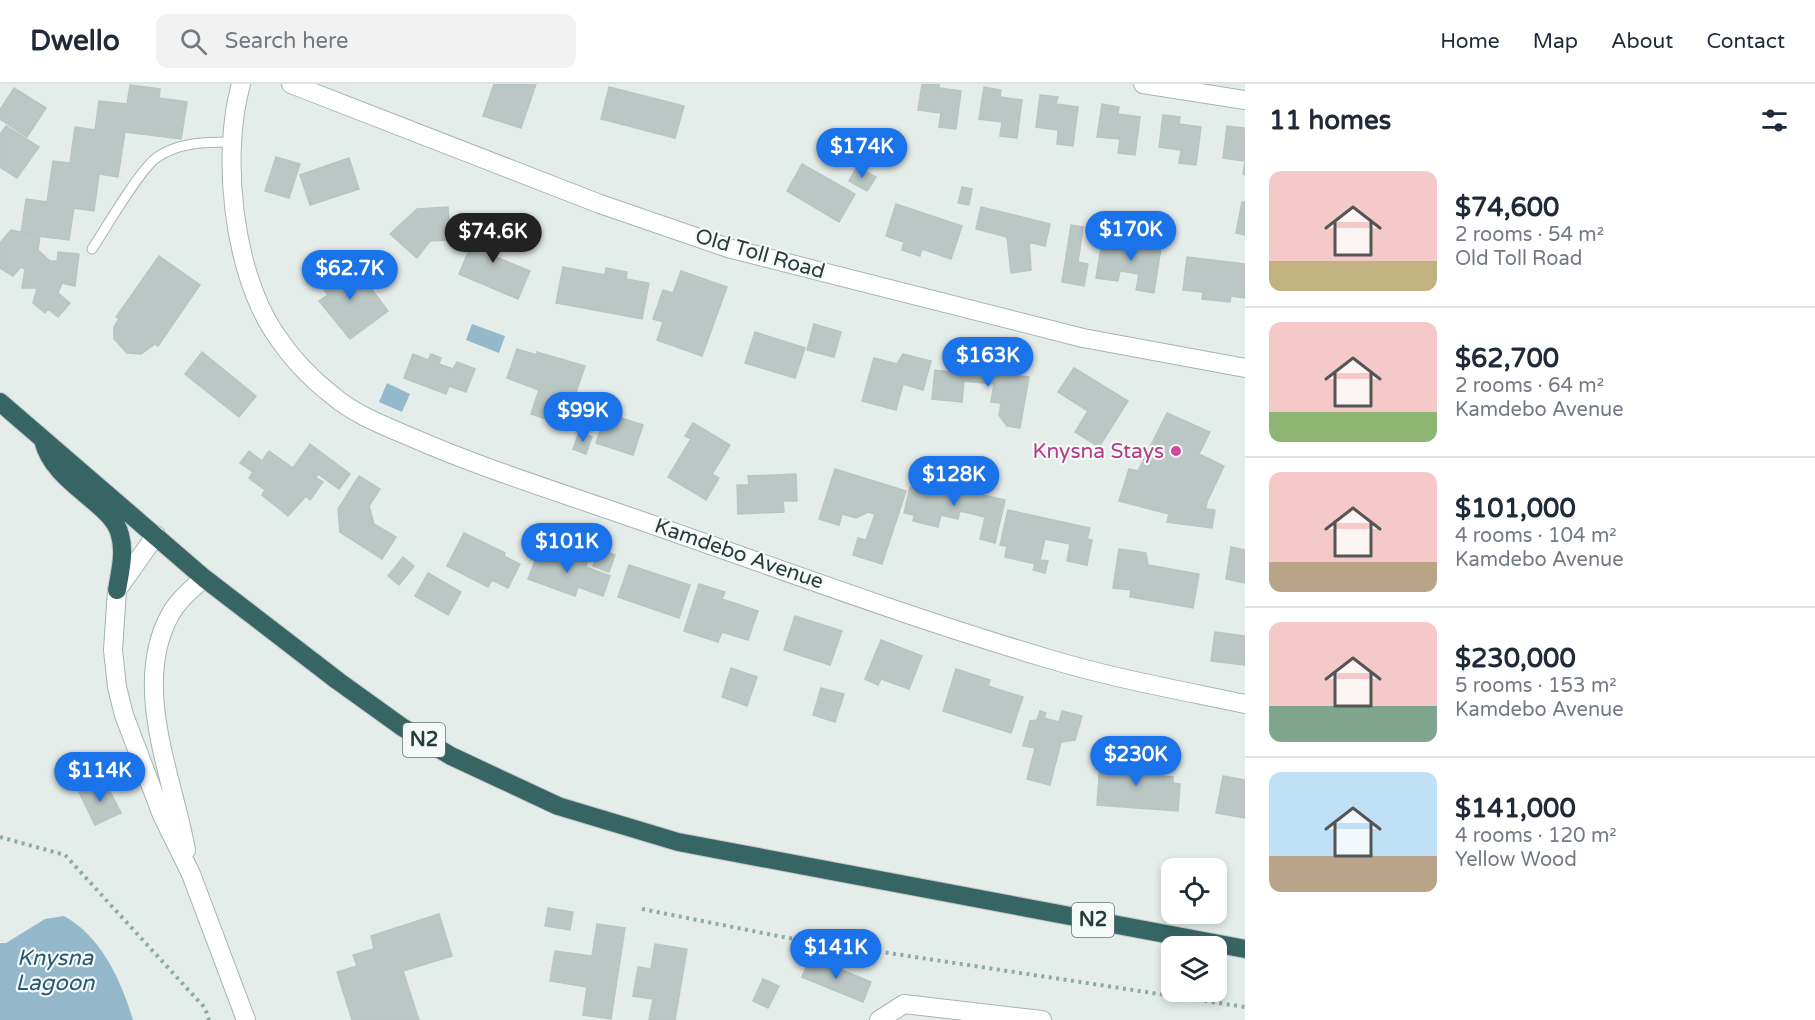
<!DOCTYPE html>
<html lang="en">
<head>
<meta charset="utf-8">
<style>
  :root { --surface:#fff; --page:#f2f2f3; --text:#1f2937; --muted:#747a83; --line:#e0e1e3; --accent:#1a73e8 }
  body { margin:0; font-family:"Varela Round",sans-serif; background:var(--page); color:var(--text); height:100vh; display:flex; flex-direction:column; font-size:22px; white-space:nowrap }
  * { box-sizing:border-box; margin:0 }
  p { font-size:20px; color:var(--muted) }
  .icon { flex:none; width:33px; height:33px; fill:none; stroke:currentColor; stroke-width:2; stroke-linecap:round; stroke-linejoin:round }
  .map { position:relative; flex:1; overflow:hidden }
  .details { display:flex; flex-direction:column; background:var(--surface); width:570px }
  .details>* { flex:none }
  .buttons { position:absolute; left:1161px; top:774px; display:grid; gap:12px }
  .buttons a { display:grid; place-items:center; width:66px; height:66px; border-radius:12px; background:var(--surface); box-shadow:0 3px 9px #0003; font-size:30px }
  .price { position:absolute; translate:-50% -51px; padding:0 14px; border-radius:21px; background:var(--accent); color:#fff; font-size:20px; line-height:39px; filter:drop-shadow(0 2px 3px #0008) }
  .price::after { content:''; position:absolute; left:50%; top:36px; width:18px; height:14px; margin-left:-9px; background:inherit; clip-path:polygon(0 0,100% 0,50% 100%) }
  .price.selected { background:#222; color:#fff }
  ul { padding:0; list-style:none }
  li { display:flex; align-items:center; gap:18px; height:150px; padding:0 24px }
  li+li { border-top:2px solid var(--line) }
  li span { display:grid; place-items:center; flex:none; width:168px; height:120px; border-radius:12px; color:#555 }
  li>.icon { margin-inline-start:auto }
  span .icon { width:72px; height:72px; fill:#fffc; stroke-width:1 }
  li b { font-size:26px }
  h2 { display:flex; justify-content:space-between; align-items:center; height:72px; padding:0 24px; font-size:26px }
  header { display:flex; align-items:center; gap:36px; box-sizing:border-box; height:84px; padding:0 30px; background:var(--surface); border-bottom:2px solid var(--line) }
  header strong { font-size:28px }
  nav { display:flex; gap:33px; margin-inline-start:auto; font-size:21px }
  .search { width:420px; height:54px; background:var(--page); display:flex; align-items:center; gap:15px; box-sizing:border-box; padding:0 21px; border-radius:12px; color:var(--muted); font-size:22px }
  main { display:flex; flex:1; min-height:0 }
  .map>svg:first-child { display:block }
  .water { fill:#94b9ca }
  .building { fill:#bbc7c4; stroke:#b8c5c2; stroke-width:1.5 }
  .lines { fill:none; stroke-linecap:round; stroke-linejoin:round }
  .lane-casing { stroke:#a8b4b2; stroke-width:11 }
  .street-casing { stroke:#a8b4b2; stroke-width:20 }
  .secondary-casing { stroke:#a2b4b1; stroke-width:20 }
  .highway-casing { stroke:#c2c8c8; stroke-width:20 }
  .path { stroke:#8aaca7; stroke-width:4; stroke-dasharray:3 4.5; stroke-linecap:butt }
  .lane { stroke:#fff; stroke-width:9 }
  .street { stroke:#fff; stroke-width:18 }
  .secondary { stroke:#fff; stroke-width:18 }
  .highway { stroke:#366564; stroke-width:18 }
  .hotel-dot { fill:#d1479c; stroke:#f5f9f8; stroke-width:2 }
  .labels { text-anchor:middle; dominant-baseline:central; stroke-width:4.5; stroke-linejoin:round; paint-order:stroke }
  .shield { fill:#f5f9f8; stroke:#647573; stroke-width:1.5 }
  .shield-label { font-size:20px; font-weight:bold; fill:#263c3a }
  .street-label { font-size:21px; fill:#263c3a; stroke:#f5f9f8 }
  .hotel-label { font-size:21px; fill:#b23c85; stroke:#f5f9f8; text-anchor:end }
  .water-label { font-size:22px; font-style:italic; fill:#275871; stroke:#f5f9f8 }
</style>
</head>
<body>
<header>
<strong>Dwello</strong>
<div class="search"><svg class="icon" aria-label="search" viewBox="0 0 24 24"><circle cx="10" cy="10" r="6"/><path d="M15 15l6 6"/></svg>Search here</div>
<nav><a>Home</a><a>Map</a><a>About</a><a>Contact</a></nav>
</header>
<main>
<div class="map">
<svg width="1245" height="936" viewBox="0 0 1245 936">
  <rect width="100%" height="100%" fill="#e5edeb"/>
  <!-- water -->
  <path class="water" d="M472 240 505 252 499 269 466 256Z
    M387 299 410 310 402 328 379 318Z
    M64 832C101 852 121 896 133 936H0V859H6L45 835Z"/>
  <!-- building -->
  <path class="building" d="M494 0H536L521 44 483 32Z
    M922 0H939V4L961 7 956 45 939 43 941 29 918 26Z
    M130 1 160 5 159 14 187 18 181 55 125 48 118 93 99 90 94 127 74 124 69 156 21 150 26 115 47 118 53 77 70 79 75 43 95 46 99 17 127 20Z
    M609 3 684 22 675 54 601 35Z
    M984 3 1001 6 1000 13 1022 16 1017 54 1000 52 1002 38 979 35Z
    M14 4 46 24 27 53 0 35V26Z
    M1040 11 1058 13 1056 20 1078 23 1073 62 1057 60 1058 46 1036 43Z
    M1102 20 1119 23 1118 30 1140 33 1135 71 1118 69 1120 55 1097 53Z
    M1163 31 1180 33 1179 40 1201 43 1196 81 1179 79 1181 66 1159 63Z
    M6 42 39 63 17 94 0 83V50Z
    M1227 42 1244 44 1245 91 1243 90 1245 77 1223 74Z
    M276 73 300 80 289 114 265 107Z
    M349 74 359 105 310 121 300 91Z
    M802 80 855 110 839 138 787 107Z
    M857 83 876 93 867 107 849 97Z
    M962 103 972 105 969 121 958 119Z
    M1242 118H1245V151L1236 149Z
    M896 120 962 142 951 175 922 165 920 172 902 166 904 158 886 152Z
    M448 123 450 156 430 157 417 174 390 150 417 125Z
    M981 123 1050 140 1045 162 1029 158 1031 186 1011 189 1007 153 976 145Z
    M481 138 506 148 496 173 530 187 518 215 459 190Z
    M1071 141 1083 143 1078 178 1088 180 1084 202 1062 198Z
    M11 146 40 152 38 166 50 177H57L58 168 79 170 75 202 62 199 58 209 70 219 58 233 48 225 45 229 33 219 37 204H22L25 185 21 183 13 192 0 184V159Z
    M1144 154 1162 157 1154 209 1136 206 1139 190 1120 187 1118 197 1096 194 1102 157 1143 163Z
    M159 172 200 201 158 262 155 260 141 270 127 269 114 255V243L119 235 116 233Z
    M1187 173 1245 180V214L1231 212 1230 218 1202 215 1203 208 1183 206Z
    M334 181 343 193 356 184 388 227 350 255 319 217 328 211 315 194Z
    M563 183 605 191 606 184 627 188 626 195 649 199 642 235 556 219Z
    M681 187 727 203 702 272 657 256 663 238 653 235 663 206 673 209Z
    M814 240 841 248 834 273 807 266Z
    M755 248 805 264 795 294 745 279Z
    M517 265 537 271V268L585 282 565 341 531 330 539 306 507 294Z
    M202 268 256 312 239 333 185 290Z
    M413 270 428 276 431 270 441 274 439 280 453 285 457 278 475 285 466 308 449 302 446 310 404 294Z
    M903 270 931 277 923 306 903 300 896 326 862 317 874 274 897 280Z
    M980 274 1014 280 1012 291 1029 293 1020 344 1007 342 999 331 1001 319 991 318 994 300 964 297 962 318 932 315 935 286 969 290 978 287Z
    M1074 284 1128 317 1099 363 1075 348 1088 327 1058 308Z
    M606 329 643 341 633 371 596 359Z
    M1167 329 1210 348 1199 370 1224 382 1207 418 1206 425 1215 426 1212 444 1167 438 1169 430 1119 417 1129 385 1138 387Z
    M693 339 730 361 712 390 719 394 706 416 668 393 691 355 685 352Z
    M579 348 592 353 586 370 573 365Z
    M310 360 350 390 339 405 318 390 316 394 323 398 310 416 306 412 288 432 262 411 265 406 249 394 253 388 240 379 249 367 262 377 269 367 293 384Z
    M835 385 906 407 882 480 853 471 858 454 866 456 875 430 868 428 856 434 842 430 839 441 819 435Z
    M796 390 797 417H783L784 428 738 430 737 401H749L748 392Z
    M359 392 380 405 369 422 374 440 396 453 382 475 340 448 338 425Z
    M922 397 1005 416 995 459 980 455 985 433 960 427 958 435 941 431 938 443 913 437 914 431 904 429 910 403 920 406Z
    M1008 426 1090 444 1087 455 1092 456 1087 481 1067 477 1070 460 1045 455 1040 476 1048 477 1045 489 1033 486 1035 480 1005 473 1007 462 1000 461Z
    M464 449 505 469 504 472 520 480 508 504 492 496 488 503 447 482Z
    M541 462 587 479 586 483 610 492 603 512 578 503 575 512 528 495Z
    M1231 463 1245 466V499L1226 495Z
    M599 465 615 471 609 488 593 482Z
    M1119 465 1146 469 1148 481 1199 490 1193 524 1130 513 1131 506 1113 504Z
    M403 473 414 482 399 501 388 492Z
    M629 481 690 501 679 534 618 513Z
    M428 489 461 508 448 531 415 512Z
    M699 500 725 508 722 515 758 527 748 556 722 548 718 558 684 547Z
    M795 532 842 547 830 581 784 566Z
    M1215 548 1245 552V581L1211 577Z
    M881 556 922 572 909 605 881 595 878 601 865 595Z
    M731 584 757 593 747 622 722 613Z
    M956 585 990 596 988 602 1023 613 1011 649 943 627Z
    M821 604 844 610 835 638 813 631Z
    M1040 627 1046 629 1044 634 1059 638 1062 627 1082 632 1075 656 1061 658 1050 701 1027 695 1035 664 1023 662 1030 637 1037 636Z
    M1112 671 1133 673 1132 682 1153 684 1152 691 1173 693V699L1180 700 1178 727 1097 721 1100 679 1111 681Z
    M1223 692 1245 696V734L1216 729Z
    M104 696 121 729 95 741 79 708Z
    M548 824 573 828 570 846 545 842Z
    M439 830 452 872 403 887 419 936H352L337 888 357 882 353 871 374 865 371 852Z
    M597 840 625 844 611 935 583 931 587 903 550 897 555 867 592 872Z
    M655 860 687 865 675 936H649L653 915 633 912 638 883 651 885Z
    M810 873 871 898 863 918 802 893Z
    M763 895 779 902 768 924 753 917Z"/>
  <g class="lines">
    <!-- lane casing -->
    <g class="lane-casing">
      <path id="lane" d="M92 165C106 144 139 87 156 74 178 58 207 58 232 58"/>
    </g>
    <!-- street casing -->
    <g class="street-casing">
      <path id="street" d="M241 0C221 71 233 186 274 248 289 271 310 294 332 311 355 331 385 342 413 354 475 381 540 402 604 424 751 474 897 530 1046 574 1111 594 1179 606 1245 620
        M291 0 600 120 728 164 1083 254 1245 284
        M1143 0 1245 16
        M879 936 904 920 1042 936"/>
    </g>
    <!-- secondary casing -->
    <g class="secondary-casing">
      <path id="secondary" d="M156 451 117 506 113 566 117 603 124 631 162 731 191 790 246 936
        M186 766C173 693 131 602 170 531 178 516 192 505 204 494"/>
    </g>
    <!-- highway casing -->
    <g class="highway-casing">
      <path id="highway" d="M0 318 204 494 338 597 402 643 451 672 558 722 678 758 1245 865
        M43 356C53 400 113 419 120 451 125 469 120 488 117 506"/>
    </g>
    <!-- path -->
    <path class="path" d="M0 753 65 771 205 924 209 936
      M642 825 783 853 1245 923"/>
    <!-- lane -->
    <use href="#lane" class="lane"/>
    <!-- street -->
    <use href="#street" class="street"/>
    <!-- secondary -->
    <use href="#secondary" class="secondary"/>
    <!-- highway -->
    <use href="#highway" class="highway"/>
  </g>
  <!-- markers -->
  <circle class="hotel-dot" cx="1176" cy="367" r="6"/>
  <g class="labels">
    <!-- shield labels -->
    <g class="shield">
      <rect x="403" y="639" width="42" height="34" rx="4.5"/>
      <rect x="1072" y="819" width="42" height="34" rx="4.5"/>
    </g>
    <g class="shield-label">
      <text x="424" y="656">N2</text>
      <text x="1093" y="836">N2</text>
    </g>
    <!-- street labels -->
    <g class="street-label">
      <text transform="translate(760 170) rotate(16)">Old Toll Road</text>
      <text transform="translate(739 470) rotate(19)">Kamdebo Avenue</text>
    </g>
    <!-- hotel labels -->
    <g class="hotel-label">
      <text x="1164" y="367">Knysna Stays</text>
    </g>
    <!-- water labels -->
    <g class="water-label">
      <text x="55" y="874">Knysna<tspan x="55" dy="25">Lagoon</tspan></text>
    </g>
  </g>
</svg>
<div class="buttons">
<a><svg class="icon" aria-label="locate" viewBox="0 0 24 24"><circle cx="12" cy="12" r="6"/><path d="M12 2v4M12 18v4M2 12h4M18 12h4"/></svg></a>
<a><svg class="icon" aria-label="layers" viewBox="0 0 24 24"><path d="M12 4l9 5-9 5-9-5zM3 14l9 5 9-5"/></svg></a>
</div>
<b class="price" style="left:862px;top:95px">$174K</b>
<b class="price" style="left:1131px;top:178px">$170K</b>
<b class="price selected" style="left:493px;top:180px">$74.6K</b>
<b class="price" style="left:350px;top:217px">$62.7K</b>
<b class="price" style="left:988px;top:304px">$163K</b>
<b class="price" style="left:583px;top:359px">$99K</b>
<b class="price" style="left:954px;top:423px">$128K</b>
<b class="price" style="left:567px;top:490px">$101K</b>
<b class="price" style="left:1136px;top:703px">$230K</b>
<b class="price" style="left:100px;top:719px">$114K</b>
<b class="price" style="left:836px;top:896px">$141K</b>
</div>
<section class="details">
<h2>11 homes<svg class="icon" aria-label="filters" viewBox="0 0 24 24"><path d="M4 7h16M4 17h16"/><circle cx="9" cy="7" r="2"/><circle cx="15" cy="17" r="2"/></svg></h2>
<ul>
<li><span style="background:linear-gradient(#f6c9c9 75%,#c2b280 0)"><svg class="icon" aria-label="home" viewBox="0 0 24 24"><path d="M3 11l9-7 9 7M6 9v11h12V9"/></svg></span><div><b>$74,600</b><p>2 rooms · 54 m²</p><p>Old Toll Road</p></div></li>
<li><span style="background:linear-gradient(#f6c9c9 75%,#8fb573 0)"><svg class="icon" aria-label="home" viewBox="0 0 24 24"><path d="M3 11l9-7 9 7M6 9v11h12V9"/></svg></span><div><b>$62,700</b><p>2 rooms · 64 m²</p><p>Kamdebo Avenue</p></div></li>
<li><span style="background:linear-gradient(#f6c9c9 75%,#b9a48a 0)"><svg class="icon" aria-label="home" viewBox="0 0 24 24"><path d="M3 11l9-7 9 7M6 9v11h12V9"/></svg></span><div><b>$101,000</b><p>4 rooms · 104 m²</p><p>Kamdebo Avenue</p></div></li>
<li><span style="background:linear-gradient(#f6c9c9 70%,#7fa58c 0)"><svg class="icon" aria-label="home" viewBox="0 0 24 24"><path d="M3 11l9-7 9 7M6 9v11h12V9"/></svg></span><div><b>$230,000</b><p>5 rooms · 153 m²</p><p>Kamdebo Avenue</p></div></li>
<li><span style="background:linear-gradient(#bfe0f5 70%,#b9a48a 0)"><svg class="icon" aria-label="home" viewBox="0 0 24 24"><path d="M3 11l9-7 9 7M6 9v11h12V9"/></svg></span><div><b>$141,000</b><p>4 rooms · 120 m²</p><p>Yellow Wood</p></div></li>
</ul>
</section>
</main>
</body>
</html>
